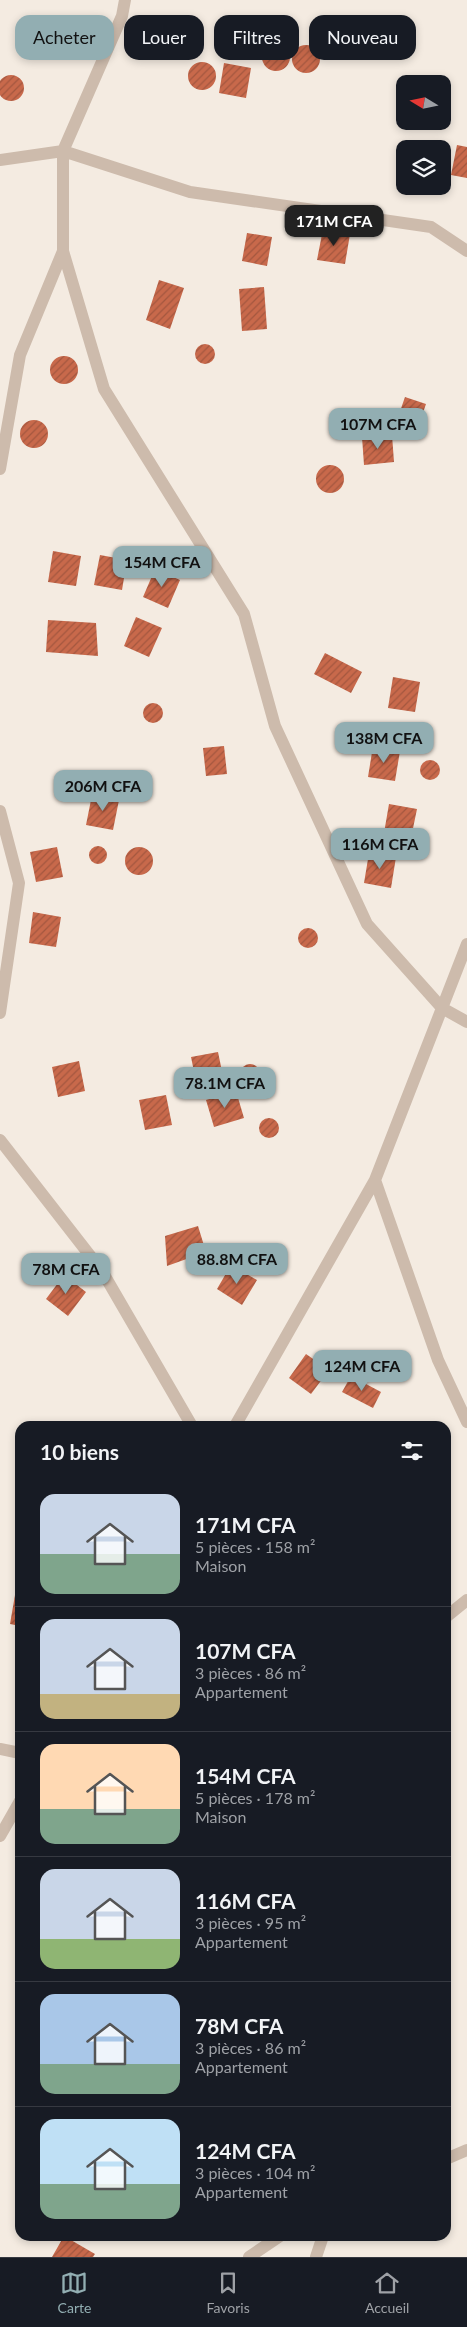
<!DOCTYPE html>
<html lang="fr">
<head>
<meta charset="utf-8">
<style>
  :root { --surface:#171b24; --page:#20242c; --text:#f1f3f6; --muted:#9ea1a6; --line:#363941; --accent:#92aeb2 }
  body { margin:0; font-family:Lato,sans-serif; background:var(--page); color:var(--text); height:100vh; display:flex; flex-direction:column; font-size:19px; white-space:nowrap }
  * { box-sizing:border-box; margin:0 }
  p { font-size:16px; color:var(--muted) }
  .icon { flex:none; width:28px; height:28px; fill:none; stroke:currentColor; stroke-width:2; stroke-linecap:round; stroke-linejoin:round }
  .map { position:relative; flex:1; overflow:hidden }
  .panel { position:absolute; left:15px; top:1421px; width:436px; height:820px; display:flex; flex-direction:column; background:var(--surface); border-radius:15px; box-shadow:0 2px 8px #0003 }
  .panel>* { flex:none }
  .top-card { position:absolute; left:15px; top:15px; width:438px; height:45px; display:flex; gap:10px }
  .needle { width:32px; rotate:280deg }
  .fabs { position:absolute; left:396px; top:75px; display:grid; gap:10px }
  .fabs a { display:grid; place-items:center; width:55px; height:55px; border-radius:10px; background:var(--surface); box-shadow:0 2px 8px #0003; font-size:25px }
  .price { position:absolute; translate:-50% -42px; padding:0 11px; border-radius:10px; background:var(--accent); color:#111; font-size:16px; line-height:32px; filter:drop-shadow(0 1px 2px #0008) }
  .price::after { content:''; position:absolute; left:50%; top:30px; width:15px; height:11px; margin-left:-8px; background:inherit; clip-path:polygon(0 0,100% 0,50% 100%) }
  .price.selected { background:#222; color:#fff }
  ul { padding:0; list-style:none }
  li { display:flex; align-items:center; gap:15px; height:125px; padding:0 25px }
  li+li { border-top:1px solid var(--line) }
  li span { display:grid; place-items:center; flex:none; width:140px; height:100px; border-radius:15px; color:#555 }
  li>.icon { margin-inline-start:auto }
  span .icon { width:60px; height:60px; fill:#fffc; stroke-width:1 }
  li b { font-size:21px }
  h2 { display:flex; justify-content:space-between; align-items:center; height:60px; padding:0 25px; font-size:21px }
  .tag { padding:0 18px; border-radius:15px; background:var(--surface); box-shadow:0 2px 8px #0003; font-size:18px; line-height:45px }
  .tag.selected { background:var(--accent); color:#111 }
  .menu { display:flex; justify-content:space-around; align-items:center; height:70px; border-top:1px solid var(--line); background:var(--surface); font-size:14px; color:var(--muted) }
  .menu a { display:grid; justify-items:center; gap:2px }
  .menu .selected { color:var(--accent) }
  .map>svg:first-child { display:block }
  .building { fill:url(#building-hatch) }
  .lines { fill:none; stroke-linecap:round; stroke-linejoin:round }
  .minor { stroke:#cdbbac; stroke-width:12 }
</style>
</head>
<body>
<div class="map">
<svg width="467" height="2257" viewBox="0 0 467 2257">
  <defs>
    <pattern id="building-hatch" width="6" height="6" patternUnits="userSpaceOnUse" patternTransform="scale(1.25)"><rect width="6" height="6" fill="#c8694b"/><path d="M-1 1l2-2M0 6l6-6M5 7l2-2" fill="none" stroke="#a4573f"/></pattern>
  </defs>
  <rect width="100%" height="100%" fill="#f4ebe1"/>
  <!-- building -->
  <path class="building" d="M262 57a14 14 0 1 1 28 0a14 14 0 1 1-28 0Z
    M292 59a14 14 0 1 1 28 0a14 14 0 1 1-28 0Z
    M188 76a14 14 0 1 1 28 0a14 14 0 1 1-28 0Z
    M224 63 251 68 246 98 219 93Z
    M-2 88a13 13 0 1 1 26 0a13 13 0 1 1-26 0Z
    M457 145 467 147V178L451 175Z
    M323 229 350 234 345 264 317 260Z
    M247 233 272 237 267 266 242 261Z
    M159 280 184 288 170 329 146 320Z
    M264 287 267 329 242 331 239 289Z
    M195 354a10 10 0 1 1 20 0a10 10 0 1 1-20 0Z
    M50 370a14 14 0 1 1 28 0a14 14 0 1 1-28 0Z
    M405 397 426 404 418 427 397 420Z
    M20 434a14 14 0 1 1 28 0a14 14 0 1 1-28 0Z
    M392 435 394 462 364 465 362 437Z
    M316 479a14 14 0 1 1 28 0a14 14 0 1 1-28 0Z
    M53 551 81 556 76 586 48 582Z
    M100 555 127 560 122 590 94 585Z
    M155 569 180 580 168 608 143 597Z
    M136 617 162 628 149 657 124 646Z
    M48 620 96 623 98 656 46 652Z
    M325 653 362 672 351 693 314 674Z
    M393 677 420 682 415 712 388 708Z
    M143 713a10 10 0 1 1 20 0a10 10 0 1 1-20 0Z
    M224 746 227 774 206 776 203 748Z
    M373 746 400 751 395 781 368 777Z
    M420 770a10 10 0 1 1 20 0a10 10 0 1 1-20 0Z
    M92 795 119 800 113 830 86 825Z
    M389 804 417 809 411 838 384 833Z
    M89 855a9 9 0 1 1 18 0a9 9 0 1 1-18 0Z
    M57 847 63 877 36 882 30 852Z
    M125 861a14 14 0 1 1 28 0a14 14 0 1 1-28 0Z
    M369 853 396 857 391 888 364 883Z
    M33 912 61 917 56 947 29 943Z
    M298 938a10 10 0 1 1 20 0a10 10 0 1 1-20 0Z
    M218 1052 224 1081 197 1086 191 1057Z
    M79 1061 85 1091 58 1097 52 1067Z
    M240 1074a10 10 0 1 1 20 0a10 10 0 1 1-20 0Z
    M236 1091 244 1118 214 1127 206 1100Z
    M166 1095 172 1125 145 1130 139 1100Z
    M259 1128a10 10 0 1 1 20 0a10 10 0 1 1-20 0Z
    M198 1226 206 1252 167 1266 165 1236Z
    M231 1265 257 1280 242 1305 217 1289Z
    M64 1275 86 1292 68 1316 46 1299Z
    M306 1354 329 1370 311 1394 289 1378Z
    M351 1376 381 1392 373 1408 342 1392Z
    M15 1595H20V1626L10 1624Z
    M64 2236 95 2254 93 2257H52Z"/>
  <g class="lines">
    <!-- minor -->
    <path class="minor" d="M125 0 122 16 63 151V251L104 389 244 614 275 726 367 924 442 1008 467 1022
      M0 160 63 151 190 192 431 227 467 251
      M0 469 20 355 63 251
      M0 811 19 883 0 1013
      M0 1140 102 1271 192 1426
      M375 1180 438 1360 467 1422
      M235 1426 375 1180 467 944
      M446 1617 467 1600
      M0 1749 20 1753
      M0 1836 20 1801
      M446 2159 467 2150
      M249 2257 280 2236
      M316 2257 323 2236"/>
  </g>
</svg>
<div class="fabs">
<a><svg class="needle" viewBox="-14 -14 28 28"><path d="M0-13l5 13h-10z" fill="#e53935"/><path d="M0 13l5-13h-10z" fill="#9ea1a6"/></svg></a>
<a><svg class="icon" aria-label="layers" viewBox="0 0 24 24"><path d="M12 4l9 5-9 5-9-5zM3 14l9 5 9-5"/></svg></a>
</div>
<b class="price selected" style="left:334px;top:247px">171M CFA</b>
<b class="price" style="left:378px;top:450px">107M CFA</b>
<b class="price" style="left:162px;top:588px">154M CFA</b>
<b class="price" style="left:384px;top:764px">138M CFA</b>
<b class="price" style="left:103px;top:812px">206M CFA</b>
<b class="price" style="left:380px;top:870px">116M CFA</b>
<b class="price" style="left:225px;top:1109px">78.1M CFA</b>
<b class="price" style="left:237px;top:1285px">88.8M CFA</b>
<b class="price" style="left:66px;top:1295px">78M CFA</b>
<b class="price" style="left:362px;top:1392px">124M CFA</b>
<div class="top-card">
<a class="tag selected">Acheter</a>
<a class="tag">Louer</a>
<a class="tag">Filtres</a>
<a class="tag">Nouveau</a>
</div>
<section class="panel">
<h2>10 biens<svg class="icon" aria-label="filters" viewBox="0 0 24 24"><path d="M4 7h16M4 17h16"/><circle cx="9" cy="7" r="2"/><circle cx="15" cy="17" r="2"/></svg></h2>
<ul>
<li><span style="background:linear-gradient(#c9d6e8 60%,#7fa58c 0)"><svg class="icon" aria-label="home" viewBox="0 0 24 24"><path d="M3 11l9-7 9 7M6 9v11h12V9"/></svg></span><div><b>171M CFA</b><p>5 pièces · 158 m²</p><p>Maison</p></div></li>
<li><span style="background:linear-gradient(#c9d6e8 75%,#c2b280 0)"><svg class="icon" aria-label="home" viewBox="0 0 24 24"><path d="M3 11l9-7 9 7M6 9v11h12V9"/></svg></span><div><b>107M CFA</b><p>3 pièces · 86 m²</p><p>Appartement</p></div></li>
<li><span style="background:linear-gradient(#ffd9b3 65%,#7fa58c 0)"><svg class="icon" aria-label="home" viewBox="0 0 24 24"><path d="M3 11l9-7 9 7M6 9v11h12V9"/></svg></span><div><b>154M CFA</b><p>5 pièces · 178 m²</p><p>Maison</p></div></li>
<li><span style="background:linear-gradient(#c9d6e8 70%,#8fb573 0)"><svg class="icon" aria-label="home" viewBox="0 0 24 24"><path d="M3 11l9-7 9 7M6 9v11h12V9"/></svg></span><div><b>116M CFA</b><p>3 pièces · 95 m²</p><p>Appartement</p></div></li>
<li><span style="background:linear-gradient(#a9c7e8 70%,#7fa58c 0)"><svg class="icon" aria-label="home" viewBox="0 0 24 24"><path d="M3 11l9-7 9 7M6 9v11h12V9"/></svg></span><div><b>78M CFA</b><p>3 pièces · 86 m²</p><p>Appartement</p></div></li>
<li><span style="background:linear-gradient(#bfe0f5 65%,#7fa58c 0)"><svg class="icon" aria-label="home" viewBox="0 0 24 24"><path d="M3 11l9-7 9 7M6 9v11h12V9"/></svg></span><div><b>124M CFA</b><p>3 pièces · 104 m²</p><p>Appartement</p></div></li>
</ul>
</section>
</div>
<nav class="menu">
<a class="selected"><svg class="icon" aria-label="map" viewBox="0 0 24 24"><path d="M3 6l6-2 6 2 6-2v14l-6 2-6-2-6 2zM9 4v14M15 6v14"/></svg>Carte</a>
<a><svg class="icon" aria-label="saved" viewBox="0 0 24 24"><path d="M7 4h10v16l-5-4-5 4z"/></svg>Favoris</a>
<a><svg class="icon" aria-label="home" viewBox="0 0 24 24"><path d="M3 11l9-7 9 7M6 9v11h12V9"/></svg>Accueil</a>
</nav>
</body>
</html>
